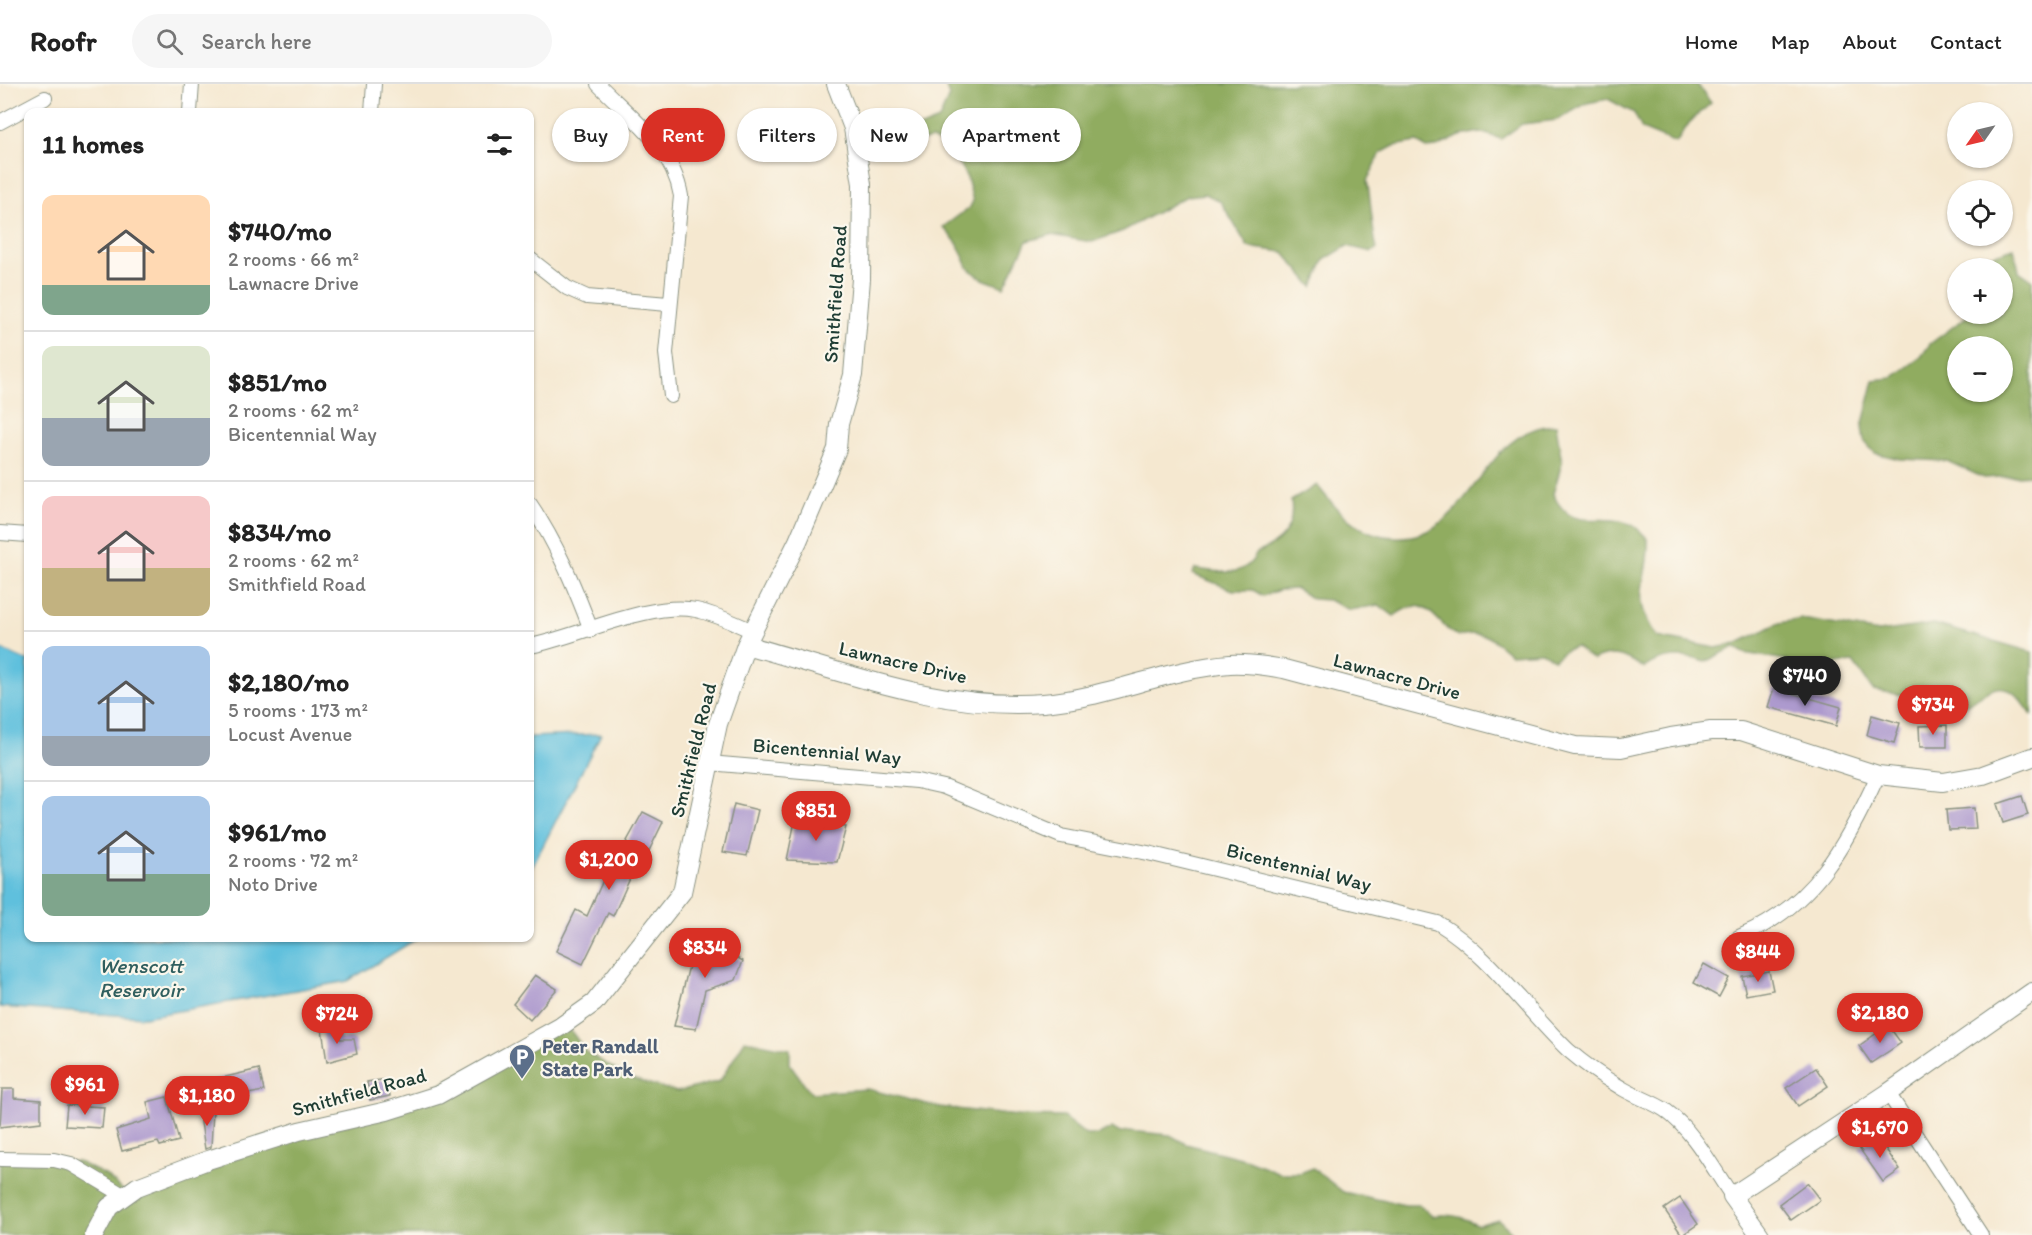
<!DOCTYPE html>
<html lang="en">
<head>
<meta charset="utf-8">
<style>
  :root { --surface:#fff; --page:#f6f6f6; --text:#222; --muted:#767676; --line:#e0e0e0; --accent:#d93025 }
  body { margin:0; font-family:Itim,sans-serif; background:var(--page); color:var(--text); height:100vh; display:flex; flex-direction:column; font-size:22px; white-space:nowrap }
  * { box-sizing:border-box; margin:0 }
  p { font-size:20px; color:var(--muted) }
  .icon { flex:none; width:33px; height:33px; fill:none; stroke:currentColor; stroke-width:2; stroke-linecap:round; stroke-linejoin:round }
  .map { position:relative; flex:1; overflow:hidden }
  .side { position:absolute; left:24px; top:24px; width:510px; height:834px; display:flex; flex-direction:column; background:var(--surface); border-radius:12px; box-shadow:0 2px 4px #0004 }
  .side>* { flex:none }
  .top-card { position:absolute; left:552px; top:24px; width:570px; height:54px; display:flex; gap:12px }
  .needle { width:39px; rotate:236deg }
  .buttons { position:absolute; left:1947px; top:18px; display:grid; gap:12px }
  .buttons a { display:grid; place-items:center; width:66px; height:66px; border-radius:50%; background:var(--surface); box-shadow:0 2px 4px #0004; font-size:30px }
  .price { position:absolute; translate:-50% -51px; padding:0 14px; border-radius:21px; background:var(--accent); color:#fff; font-size:20px; line-height:39px; filter:drop-shadow(0 2px 3px #0008) }
  .price::after { content:''; position:absolute; left:50%; top:36px; width:18px; height:14px; margin-left:-9px; background:inherit; clip-path:polygon(0 0,100% 0,50% 100%) }
  .price.active { background:#222; color:#fff }
  ul { padding:0; list-style:none }
  li { display:flex; align-items:center; gap:18px; height:150px; padding:0 18px }
  li+li { border-top:2px solid var(--line) }
  li span { display:grid; place-items:center; flex:none; width:168px; height:120px; border-radius:12px; color:#555 }
  li>.icon { margin-inline-start:auto }
  span .icon { width:72px; height:72px; fill:#fffc; stroke-width:1 }
  li b { font-size:26px }
  h2 { display:flex; justify-content:space-between; align-items:center; height:72px; padding:0 18px; font-size:26px }
  .tag { padding:0 21px; border-radius:27px; background:var(--surface); box-shadow:0 2px 4px #0004; font-size:21px; line-height:54px }
  .tag.active { background:var(--accent); color:#fff }
  header { display:flex; align-items:center; gap:36px; box-sizing:border-box; height:84px; padding:0 30px; background:var(--surface); border-bottom:2px solid var(--line) }
  header strong { font-size:28px }
  nav { display:flex; gap:33px; margin-inline-start:auto; font-size:21px }
  .search { width:420px; height:54px; background:var(--page); display:flex; align-items:center; gap:15px; box-sizing:border-box; padding:0 21px; border-radius:33px; color:var(--muted); font-size:22px }
  .map>svg:first-child { display:block }
  .forest { fill:#90ac60; stroke:#58744a; stroke-width:1.5; fill-rule:evenodd }
  .water { fill:#5ec0dd; stroke:#3e7e88; stroke-width:1.5 }
  .building { fill:#ad9ace }
  .lines { fill:none; stroke-linecap:round; stroke-linejoin:round }
  .minor-casing { stroke:#8a9282; stroke-width:16 }
  .tertiary-casing { stroke:#8a9282; stroke-width:20 }
  .minor { stroke:#fff; stroke-width:14 }
  .tertiary { stroke:#fff; stroke-width:18 }
  .labels { text-anchor:middle; dominant-baseline:central; stroke-width:4.5; stroke-linejoin:round; paint-order:stroke }
  .street-label { font-size:20px; fill:#1f3d34; stroke:#fbf7ec }
  .service-label { font-size:20px; font-weight:bold; fill:#4e5e75; stroke:#fbf7ec; text-anchor:start }
  .water-label { font-size:21px; font-style:italic; fill:#2f5e5e; stroke:#fbf7ec }
</style>
</head>
<body>
<header>
<strong>Roofr</strong>
<div class="search"><svg class="icon" aria-label="search" viewBox="0 0 24 24"><circle cx="10" cy="10" r="6"/><path d="M15 15l6 6"/></svg>Search here</div>
<nav><a>Home</a><a>Map</a><a>About</a><a>Contact</a></nav>
</header>
<div class="map">
<svg width="2032" height="1151" viewBox="0 0 2032 1151">
  <rect width="100%" height="100%" fill="#fbf7ec"/>
  <filter id="ink" filterUnits="userSpaceOnUse"><feTurbulence type="fractalNoise" baseFrequency=".0167" numOctaves="2"/><feDisplacementMap in="SourceGraphic" scale="12" xChannelSelector="R" yChannelSelector="G"/><feConvolveMatrix kernelMatrix="1 2 1 2 8 2 1 2 1" color-interpolation-filters="sRGB"/></filter>
  <filter id="wash" filterUnits="userSpaceOnUse"><feTurbulence type="fractalNoise" baseFrequency=".008" numOctaves="4" result="noise"/><feDisplacementMap in="SourceGraphic" scale="24" xChannelSelector="R" yChannelSelector="G"/><feGaussianBlur stdDeviation="1.35" result="paint"/><feColorMatrix in="noise" values="0 0 0 0 0 0 0 0 0 0 0 0 0 0 0 0 0 1.4 0 .05"/><feComposite in="paint" operator="in"/></filter>
  <g filter="url(#wash)">
    <rect width="100%" height="100%" fill="#f5e8d0"/>
    <!-- forest -->
    <path class="forest" d="M945 0H1697L1711 19 1689 39 1676 59 1642 45 1634 29 1608 15 1587 19 1557 36 1522 40 1501 55 1480 48 1460 52 1437 63 1427 64 1417 58 1394 62 1381 69 1367 97C1372 120 1371 142 1377 165L1372 168 1347 162 1324 176 1313 203 1283 168 1248 163 1221 118 1206 110 1187 112 1123 147 1092 158 1051 151 1027 157 1004 203 983 195 969 185 957 159 943 143 970 123 973 117 967 94 950 63 932 55 864 66 863 51 903 42 919 44 939 36 949 12Z
      M2014 164 2019 187 2032 196V391L1984 394 1947 377 1900 375 1875 369 1864 357 1862 343 1874 296 1892 294 1921 273 1930 260 1970 230H2002V184H1972L1970 182 1980 175ZM1958 262H2002V308H1958Z
      M1556 341 1562 379 1553 410C1572 451 1598 427 1630 440 1636 442 1643 450 1648 455 1650 501 1627 508 1657 553L1716 564 1736 560 1779 539 1802 535 1879 548 1934 540 2032 568V631C2003 589 1997 602 1959 625L1942 612 1916 624 1901 611 1873 606 1853 578 1827 581 1822 579 1803 586 1786 576 1744 569 1734 563 1705 578C1686 570 1661 571 1644 584 1625 572 1614 566 1593 576L1576 563 1566 566 1554 575 1542 568 1510 570C1490 552 1485 546 1458 552 1432 539 1429 506 1394 532L1379 521 1350 526 1328 516 1313 515 1296 505 1279 506 1263 512 1253 506H1233L1192 490 1195 485C1220 487 1244 496 1257 469 1281 459 1295 445 1291 417L1317 401C1337 427 1359 452 1394 453 1473 458 1478 344 1556 341Z
      M566 940 586 968 629 994 677 1008 720 997 745 956 790 965V980L811 1009 867 1005 939 1023 1018 1032 1063 1033 1086 1051H1099L1112 1044 1120 1049 1128 1047 1170 1051 1186 1060 1245 1075 1280 1089H1300L1313 1084 1343 1108 1405 1121H1419L1432 1132C1449 1129 1463 1132 1478 1141L1498 1135 1515 1151H0V1077L78 1078 105 1091 125 1108 380 1029Z"/>
    <!-- water -->
    <path class="water" d="M0 565 28 577V854H418L348 897 144 933 0 923Z
      M601 650 532 783 530 784V653Z"/>
    <g id="blocks">
      <!-- building -->
      <path class="building" d="M1774 604 1841 623 1836 642 1768 623Z
        M1872 631 1900 639 1894 659 1867 651Z
        M1947 641V663H1920L1919 642Z
        M2022 712 2028 731 2003 739 1997 720Z
        M734 720 758 726 747 772 723 768Z
        M1974 724 1976 745 1948 746 1946 726Z
        M643 728 663 738 642 781 637 779 613 832 608 829 583 880 556 867 576 826 587 832 609 783 612 784Z
        M795 737 846 743 837 778 787 776Z
        M697 850 743 877 736 896 705 906 696 945 674 942Z
        M1704 880 1729 894 1719 913 1694 899Z
        M1769 887 1773 906 1746 911 1742 892Z
        M535 891 557 905 530 936 513 920Z
        M337 941 340 955H354L357 970 327 978 322 945Z
        M1888 941 1901 959 1871 979 1859 962Z
        M1816 984 1828 1002 1798 1022 1786 1004Z
        M259 985 264 1007 220 1015 213 996Z
        M387 995 390 1012 370 1016 367 998Z
        M2 1005H14V1014L41 1016V1038L0 1043Z
        M167 1013 179 1057 160 1062 158 1058 122 1067 116 1046 151 1035 147 1018Z
        M67 1021 104 1023 102 1044 65 1042Z
        M199 1025 213 1027 211 1063 205 1065Z
        M1877 1052 1900 1086 1883 1098 1859 1064Z
        M1807 1099 1820 1116 1791 1136 1779 1120Z
        M1680 1114 1698 1140 1682 1151 1664 1125Z"/>
    </g>
  </g>
  <g filter="url(#ink)">
    <use href="#blocks" fill-opacity="0" stroke="#8a9282" stroke-width="1.5"/>
    <g class="lines">
      <!-- minor casing -->
      <g class="minor-casing">
        <path id="minor" d="M598 0C631 34 673 63 681 112L666 269 671 312
          M190 28 192 0
          M372 28 374 0
          M0 38 45 14
          M530 175 567 204 587 213 668 220
          M530 420C557 460 574 501 591 546
          M0 449 28 451
          M530 562C578 553 648 517 696 526 716 530 734 539 753 547
          M709 679 917 697 944 703 1061 752 1148 769 1438 839C1490 871 1524 924 1568 966 1583 979 1603 993 1620 1003 1634 1012 1651 1017 1665 1026 1694 1047 1712 1083 1732 1112
          M1739 853C1813 823 1847 760 1878 691
          M1888 1009 1981 1151
          M0 1075 54 1076 71 1080 123 1111"/>
      </g>
      <!-- tertiary casing -->
      <g class="tertiary-casing">
        <path id="tertiary" d="M746 561C842 587 942 627 1043 619 1107 614 1166 585 1230 580 1248 579 1266 582 1284 585L1575 662 1621 664 1671 653 1711 647H1741L1878 691 1943 698 1983 691 2032 673
          M94 1151 109 1123 137 1103 208 1076 299 1047 387 1027 438 1011 560 943 594 919 682 808 718 640 746 561 798 457 837 365 839 340 853 291 861 195 862 100 853 44 836 0
          M1760 1151 1732 1112 1888 1009 2032 908"/>
      </g>
      <!-- minor -->
      <use href="#minor" class="minor"/>
      <!-- tertiary -->
      <use href="#tertiary" class="tertiary"/>
    </g>
  </g>
  <!-- icons -->
  <defs>
    <g id="parking-pin" transform="scale(1.35)"><path d="M0 17L-7.5 6A9.5 9.5 0 1 1 7.5 6Z" fill="#5c6f8a" stroke="#fbf7ec"/><path d="M-3.5-5.5H1a3.5 3.5 0 0 1 0 7H-1V5.5H-3.5ZM-1-3.4V-.6H.8a1.4 1.4 0 0 0 0-2.8Z" fill="#fff"/></g>
  </defs>
  <g fill-rule="evenodd">
    <use href="#parking-pin" x="522" y="973"/>
  </g>
  <g class="labels">
    <!-- street labels -->
    <g class="street-label">
      <text transform="translate(835 210) rotate(-86)">Smithfield Road</text>
      <text transform="translate(903 578) rotate(13)">Lawnacre Drive</text>
      <text transform="translate(1397 592) rotate(15)">Lawnacre Drive</text>
      <text transform="translate(693 666) rotate(-76)">Smithfield Road</text>
      <text transform="translate(827 667) rotate(5)">Bicentennial Way</text>
      <text transform="translate(1299 783) rotate(14)">Bicentennial Way</text>
      <text transform="translate(359 1008) rotate(-15)">Smithfield Road</text>
    </g>
    <!-- service labels -->
    <g class="service-label">
      <text x="542" y="962">Peter Randall<tspan x="542" dy="23">State Park</tspan></text>
    </g>
    <!-- water labels -->
    <g class="water-label">
      <text x="141" y="881">Wenscott<tspan x="141" dy="24">Reservoir</tspan></text>
    </g>
  </g>
</svg>
<div class="buttons">
<a><svg class="needle" viewBox="-14 -14 28 28"><path d="M0-13l5 13h-10z" fill="#e53935"/><path d="M0 13l5-13h-10z" fill="#767676"/></svg></a>
<a><svg class="icon" aria-label="locate" viewBox="0 0 24 24"><circle cx="12" cy="12" r="6"/><path d="M12 2v4M12 18v4M2 12h4M18 12h4"/></svg></a>
<a>+</a>
<a>−</a>
</div>
<b class="price active" style="left:1805px;top:623px">$740</b>
<b class="price" style="left:1933px;top:652px">$734</b>
<b class="price" style="left:816px;top:758px">$851</b>
<b class="price" style="left:609px;top:807px">$1,200</b>
<b class="price" style="left:705px;top:895px">$834</b>
<b class="price" style="left:1758px;top:899px">$844</b>
<b class="price" style="left:1880px;top:960px">$2,180</b>
<b class="price" style="left:337px;top:961px">$724</b>
<b class="price" style="left:85px;top:1032px">$961</b>
<b class="price" style="left:207px;top:1043px">$1,180</b>
<b class="price" style="left:1880px;top:1075px">$1,670</b>
<div class="top-card">
<a class="tag">Buy</a>
<a class="tag active">Rent</a>
<a class="tag">Filters</a>
<a class="tag">New</a>
<a class="tag">Apartment</a>
</div>
<section class="side">
<h2>11 homes<svg class="icon" aria-label="filters" viewBox="0 0 24 24"><path d="M4 7h16M4 17h16"/><circle cx="9" cy="7" r="2"/><circle cx="15" cy="17" r="2"/></svg></h2>
<ul>
<li><span style="background:linear-gradient(#ffd9b3 75%,#7fa58c 0)"><svg class="icon" aria-label="home" viewBox="0 0 24 24"><path d="M3 11l9-7 9 7M6 9v11h12V9"/></svg></span><div><b>$740/mo</b><p>2 rooms · 66 m²</p><p>Lawnacre Drive</p></div></li>
<li><span style="background:linear-gradient(#dfe7d0 60%,#9aa5b1 0)"><svg class="icon" aria-label="home" viewBox="0 0 24 24"><path d="M3 11l9-7 9 7M6 9v11h12V9"/></svg></span><div><b>$851/mo</b><p>2 rooms · 62 m²</p><p>Bicentennial Way</p></div></li>
<li><span style="background:linear-gradient(#f6c9c9 60%,#c2b280 0)"><svg class="icon" aria-label="home" viewBox="0 0 24 24"><path d="M3 11l9-7 9 7M6 9v11h12V9"/></svg></span><div><b>$834/mo</b><p>2 rooms · 62 m²</p><p>Smithfield Road</p></div></li>
<li><span style="background:linear-gradient(#a9c7e8 75%,#9aa5b1 0)"><svg class="icon" aria-label="home" viewBox="0 0 24 24"><path d="M3 11l9-7 9 7M6 9v11h12V9"/></svg></span><div><b>$2,180/mo</b><p>5 rooms · 173 m²</p><p>Locust Avenue</p></div></li>
<li><span style="background:linear-gradient(#a9c7e8 65%,#7fa58c 0)"><svg class="icon" aria-label="home" viewBox="0 0 24 24"><path d="M3 11l9-7 9 7M6 9v11h12V9"/></svg></span><div><b>$961/mo</b><p>2 rooms · 72 m²</p><p>Noto Drive</p></div></li>
</ul>
</section>
</div>
</body>
</html>
